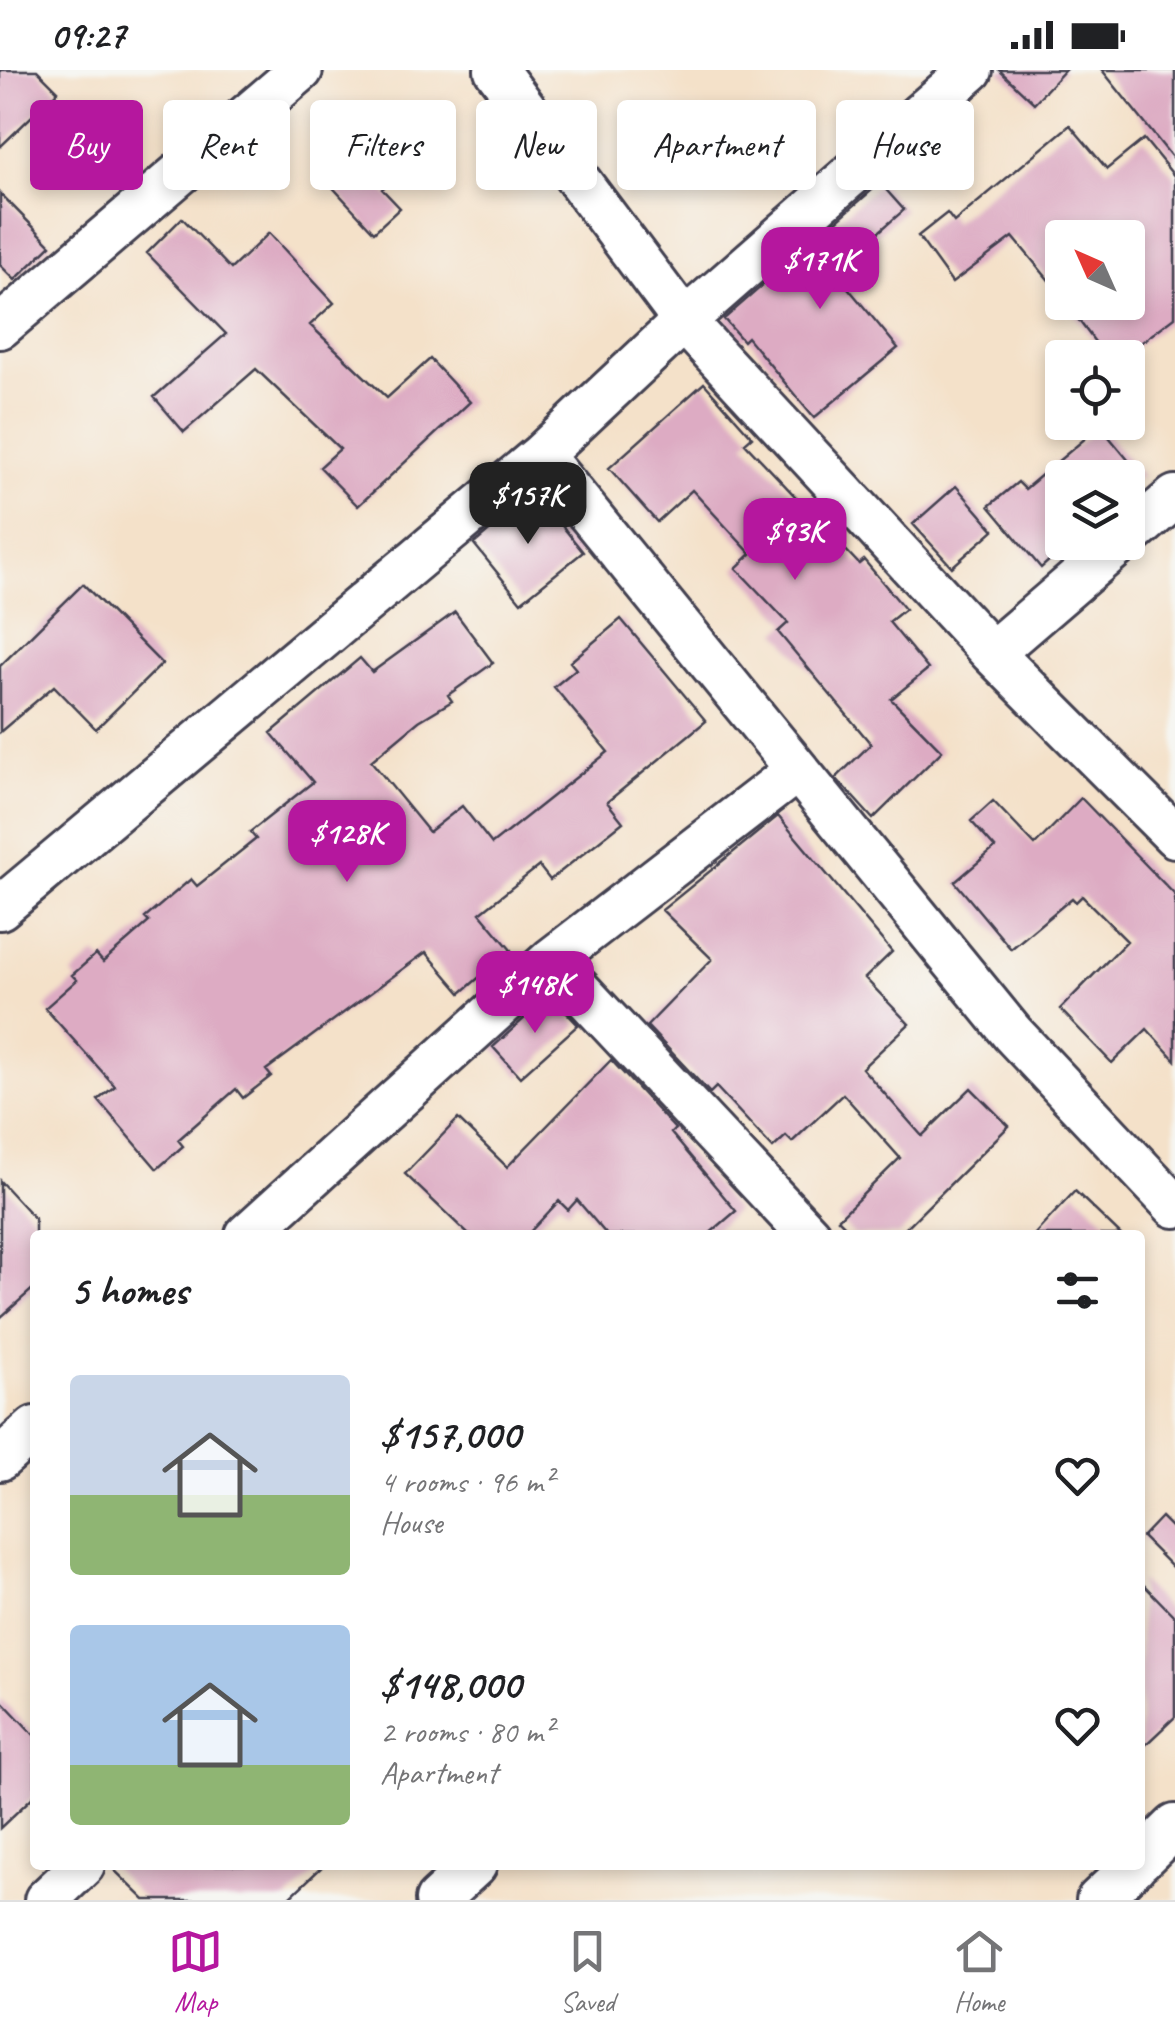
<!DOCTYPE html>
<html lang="en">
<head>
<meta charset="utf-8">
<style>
  :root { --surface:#fff; --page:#f2f2f2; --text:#202124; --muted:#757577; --line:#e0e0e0; --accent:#b5179e }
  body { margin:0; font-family:Caveat,sans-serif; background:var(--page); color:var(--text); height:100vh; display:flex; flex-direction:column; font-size:38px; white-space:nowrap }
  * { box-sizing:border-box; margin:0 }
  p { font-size:32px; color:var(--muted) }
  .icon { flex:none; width:55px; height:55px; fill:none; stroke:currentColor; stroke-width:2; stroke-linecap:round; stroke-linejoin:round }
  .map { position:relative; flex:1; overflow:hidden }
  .drawer { position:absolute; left:30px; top:1160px; width:1115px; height:640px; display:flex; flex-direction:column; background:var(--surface); border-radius:10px; box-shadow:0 5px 15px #0003 }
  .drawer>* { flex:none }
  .hud { position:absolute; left:30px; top:30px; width:1115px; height:90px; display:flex; gap:20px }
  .needle { width:65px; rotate:315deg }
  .fabs { position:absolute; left:1045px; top:150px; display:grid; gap:20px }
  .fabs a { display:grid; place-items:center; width:100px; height:100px; border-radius:10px; background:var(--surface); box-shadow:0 5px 15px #0003; font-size:50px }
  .price { position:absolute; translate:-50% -85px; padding:0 22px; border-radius:20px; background:var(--accent); color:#fff; font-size:32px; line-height:65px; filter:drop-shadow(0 2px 5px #0008) }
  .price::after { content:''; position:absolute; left:50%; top:60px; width:30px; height:22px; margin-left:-15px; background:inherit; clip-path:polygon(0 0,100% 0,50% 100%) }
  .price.selected { background:#222; color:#fff }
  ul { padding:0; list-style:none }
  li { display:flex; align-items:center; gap:30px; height:250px; padding:0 40px }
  li span { display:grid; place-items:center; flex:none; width:280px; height:200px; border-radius:10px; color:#555 }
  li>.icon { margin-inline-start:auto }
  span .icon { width:120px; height:120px; fill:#fffc; stroke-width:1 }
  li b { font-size:42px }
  h2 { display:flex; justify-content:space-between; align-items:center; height:120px; padding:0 40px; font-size:42px }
  .tag { padding:0 35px; border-radius:10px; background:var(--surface); box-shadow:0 5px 15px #0003; font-size:35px; line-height:90px }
  .tag.selected { background:var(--accent); color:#fff }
  .status { display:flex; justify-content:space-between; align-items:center; height:70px; padding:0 50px; background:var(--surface); direction:ltr }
  .status svg { height:28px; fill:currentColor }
  .tab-bar { display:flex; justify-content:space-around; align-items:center; height:140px; border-top:2px solid var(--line); background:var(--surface); font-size:28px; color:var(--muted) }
  .tab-bar a { display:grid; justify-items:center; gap:5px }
  .tab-bar .selected { color:var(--accent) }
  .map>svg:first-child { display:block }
  .building { fill:#ddabc3 }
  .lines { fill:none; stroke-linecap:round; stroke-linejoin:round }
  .street-casing { stroke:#423f50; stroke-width:48 }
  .street { stroke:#fff; stroke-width:42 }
</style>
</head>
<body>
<div class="status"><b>09:27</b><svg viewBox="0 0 49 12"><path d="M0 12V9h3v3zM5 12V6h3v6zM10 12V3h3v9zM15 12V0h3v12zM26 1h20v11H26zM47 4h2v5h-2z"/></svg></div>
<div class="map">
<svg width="1175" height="1830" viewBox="0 0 1175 1830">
  <rect width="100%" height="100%" fill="#f6f6f2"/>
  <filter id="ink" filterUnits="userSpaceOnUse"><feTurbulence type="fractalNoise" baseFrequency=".01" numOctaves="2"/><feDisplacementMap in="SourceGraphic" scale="20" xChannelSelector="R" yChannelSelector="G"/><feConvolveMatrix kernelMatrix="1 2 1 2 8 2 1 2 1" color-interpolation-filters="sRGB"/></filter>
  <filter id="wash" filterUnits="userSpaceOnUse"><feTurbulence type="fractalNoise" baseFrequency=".0048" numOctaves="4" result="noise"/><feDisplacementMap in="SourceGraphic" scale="40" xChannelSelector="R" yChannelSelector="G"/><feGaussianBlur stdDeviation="2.25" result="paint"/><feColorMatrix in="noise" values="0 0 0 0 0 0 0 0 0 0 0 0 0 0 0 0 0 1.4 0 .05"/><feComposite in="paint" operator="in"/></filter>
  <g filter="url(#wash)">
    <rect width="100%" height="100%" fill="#f4e1c9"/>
    <g id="blocks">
      <!-- building -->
      <path class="building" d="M0 0H37L58 21 0 77Z
        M999 0H1065L1034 33Z
        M1102 0H1175V91Z
        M378 41 419 85 382 119 400 138 374 162 315 98Z
        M1070 55 1107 99 1144 69 1175 107V247L1121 288H1107L1065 232H1128V168H1062V226L1013 167 952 213 918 166 947 143 954 152Z
        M880 113 904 140 834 201 898 278 814 348 747 267 743 271 724 249Z
        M0 123 51 175 15 210 0 195Z
        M182 148 231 199 269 163 334 233 310 255 387 328 430 289 470 332 358 436 320 397 340 379 256 299 184 362 154 327 226 264 147 183Z
        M704 313 752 367 745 373 859 494 864 490 905 539 889 552 928 599 891 629 942 681 873 749 836 708 871 674 778 562 788 553 736 498 751 484 692 420 657 452 609 398Z
        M1100 356 1143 408H1062V479L1041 498 989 436 1018 412 1025 419Z
        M956 416 994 460 952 497 913 454Z
        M535 422 583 482 521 532 474 474Z
        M83 514 162 594 96 659 54 616 0 662V596Z
        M455 542 493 593 448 625 452 631 419 651 371 691 429 762 462 736 492 774 608 682 554 617 576 599 570 592 621 549 706 651 607 732 623 752 550 810 539 796 480 843 511 880 461 923 426 882 266 1000 271 1006 243 1028 236 1019 178 1070 183 1076 157 1099 98 1030 115 1016 45 938 77 910 72 905 96 884 103 892 149 852 145 848 191 809 197 816 256 769 250 762 313 712 271 663 360 588 372 602Z
        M1081 728 1175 825V990L1147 959 1112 993 1060 939 1127 871 1082 826 1076 832 1072 828 1011 879 955 812 995 778 971 751 993 731 1035 775Z
        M778 746 892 882 865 908 909 954 862 998 922 1066 971 1018 1009 1056 899 1165H854L838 1149 900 1088 843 1024 792 1072 786 1066 773 1078 716 1017 710 1023 647 956 712 889 662 840Z
        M550 925 578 955 520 1007 493 977Z
        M611 990 675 1059 671 1063 736 1141 708 1165H607L577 1130 568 1140 559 1131 527 1165H469L405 1104 458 1049 507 1097Z
        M0 1111 35 1149V1217L0 1248Z
        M1075 1121 1121 1165H1034Z
        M1161 1447 1175 1461V1500L1142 1467Z
        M1140 1511 1175 1547V1647L1140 1680Z
        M0 1629 35 1666V1725L0 1758Z
        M109 1795H324L287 1830H145Z"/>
    </g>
  </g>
  <g filter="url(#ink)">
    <use href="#blocks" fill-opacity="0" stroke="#423f50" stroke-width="2.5"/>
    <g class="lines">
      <!-- street casing -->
      <g class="street-casing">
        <path id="street" d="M496 0 684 251 992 583 1175 766
          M0 257 301 0
          M541 385 1012 963 1175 1136
          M1128 467 1175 427
          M992 583 1121 472
          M0 838 541 385 684 251 971 0
          M551 890 809 1165
          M247 1165 551 890 796 701
          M0 1389 35 1358
          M1140 1790 1175 1756
          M46 1830 83 1795
          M437 1830 475 1795
          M1098 1830 1135 1795"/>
      </g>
      <!-- street -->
      <use href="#street" class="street"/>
    </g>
  </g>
</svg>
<div class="fabs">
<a><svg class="needle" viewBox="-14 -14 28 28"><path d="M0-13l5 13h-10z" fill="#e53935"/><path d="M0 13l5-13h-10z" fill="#757577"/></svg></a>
<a><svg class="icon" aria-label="locate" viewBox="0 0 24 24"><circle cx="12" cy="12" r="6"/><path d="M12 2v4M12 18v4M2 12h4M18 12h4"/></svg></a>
<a><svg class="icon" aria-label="layers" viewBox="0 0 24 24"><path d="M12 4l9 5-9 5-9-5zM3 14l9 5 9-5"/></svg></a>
</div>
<b class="price" style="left:820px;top:242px">$171K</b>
<b class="price selected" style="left:528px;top:477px">$157K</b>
<b class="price" style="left:795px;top:513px">$93K</b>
<b class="price" style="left:347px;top:815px">$128K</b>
<b class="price" style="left:535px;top:966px">$148K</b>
<div class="hud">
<a class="tag selected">Buy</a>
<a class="tag">Rent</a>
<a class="tag">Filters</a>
<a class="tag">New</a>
<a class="tag">Apartment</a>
<a class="tag">House</a>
</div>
<section class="drawer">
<h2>5 homes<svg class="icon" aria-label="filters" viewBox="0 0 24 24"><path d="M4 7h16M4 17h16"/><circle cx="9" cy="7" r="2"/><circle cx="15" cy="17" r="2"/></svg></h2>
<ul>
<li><span style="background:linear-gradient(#c9d6e8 60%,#8fb573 0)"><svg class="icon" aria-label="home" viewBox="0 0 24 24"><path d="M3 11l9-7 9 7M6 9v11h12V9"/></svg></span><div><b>$157,000</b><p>4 rooms · 96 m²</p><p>House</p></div><svg class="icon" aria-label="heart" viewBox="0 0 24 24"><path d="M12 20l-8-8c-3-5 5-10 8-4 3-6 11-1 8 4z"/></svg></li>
<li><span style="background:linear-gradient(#a9c7e8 70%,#8fb573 0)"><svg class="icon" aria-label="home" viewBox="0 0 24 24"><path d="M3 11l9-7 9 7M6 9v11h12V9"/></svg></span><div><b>$148,000</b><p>2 rooms · 80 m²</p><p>Apartment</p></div><svg class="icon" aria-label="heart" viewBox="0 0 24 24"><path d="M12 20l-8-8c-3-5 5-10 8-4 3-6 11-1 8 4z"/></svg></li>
</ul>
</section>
</div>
<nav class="tab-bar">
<a class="selected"><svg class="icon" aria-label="map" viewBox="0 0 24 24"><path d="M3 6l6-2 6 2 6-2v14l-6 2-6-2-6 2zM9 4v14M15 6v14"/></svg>Map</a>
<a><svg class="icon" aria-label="saved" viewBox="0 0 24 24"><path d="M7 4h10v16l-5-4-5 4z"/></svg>Saved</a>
<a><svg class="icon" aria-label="home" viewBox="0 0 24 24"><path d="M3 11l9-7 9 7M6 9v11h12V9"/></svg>Home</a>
</nav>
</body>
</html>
